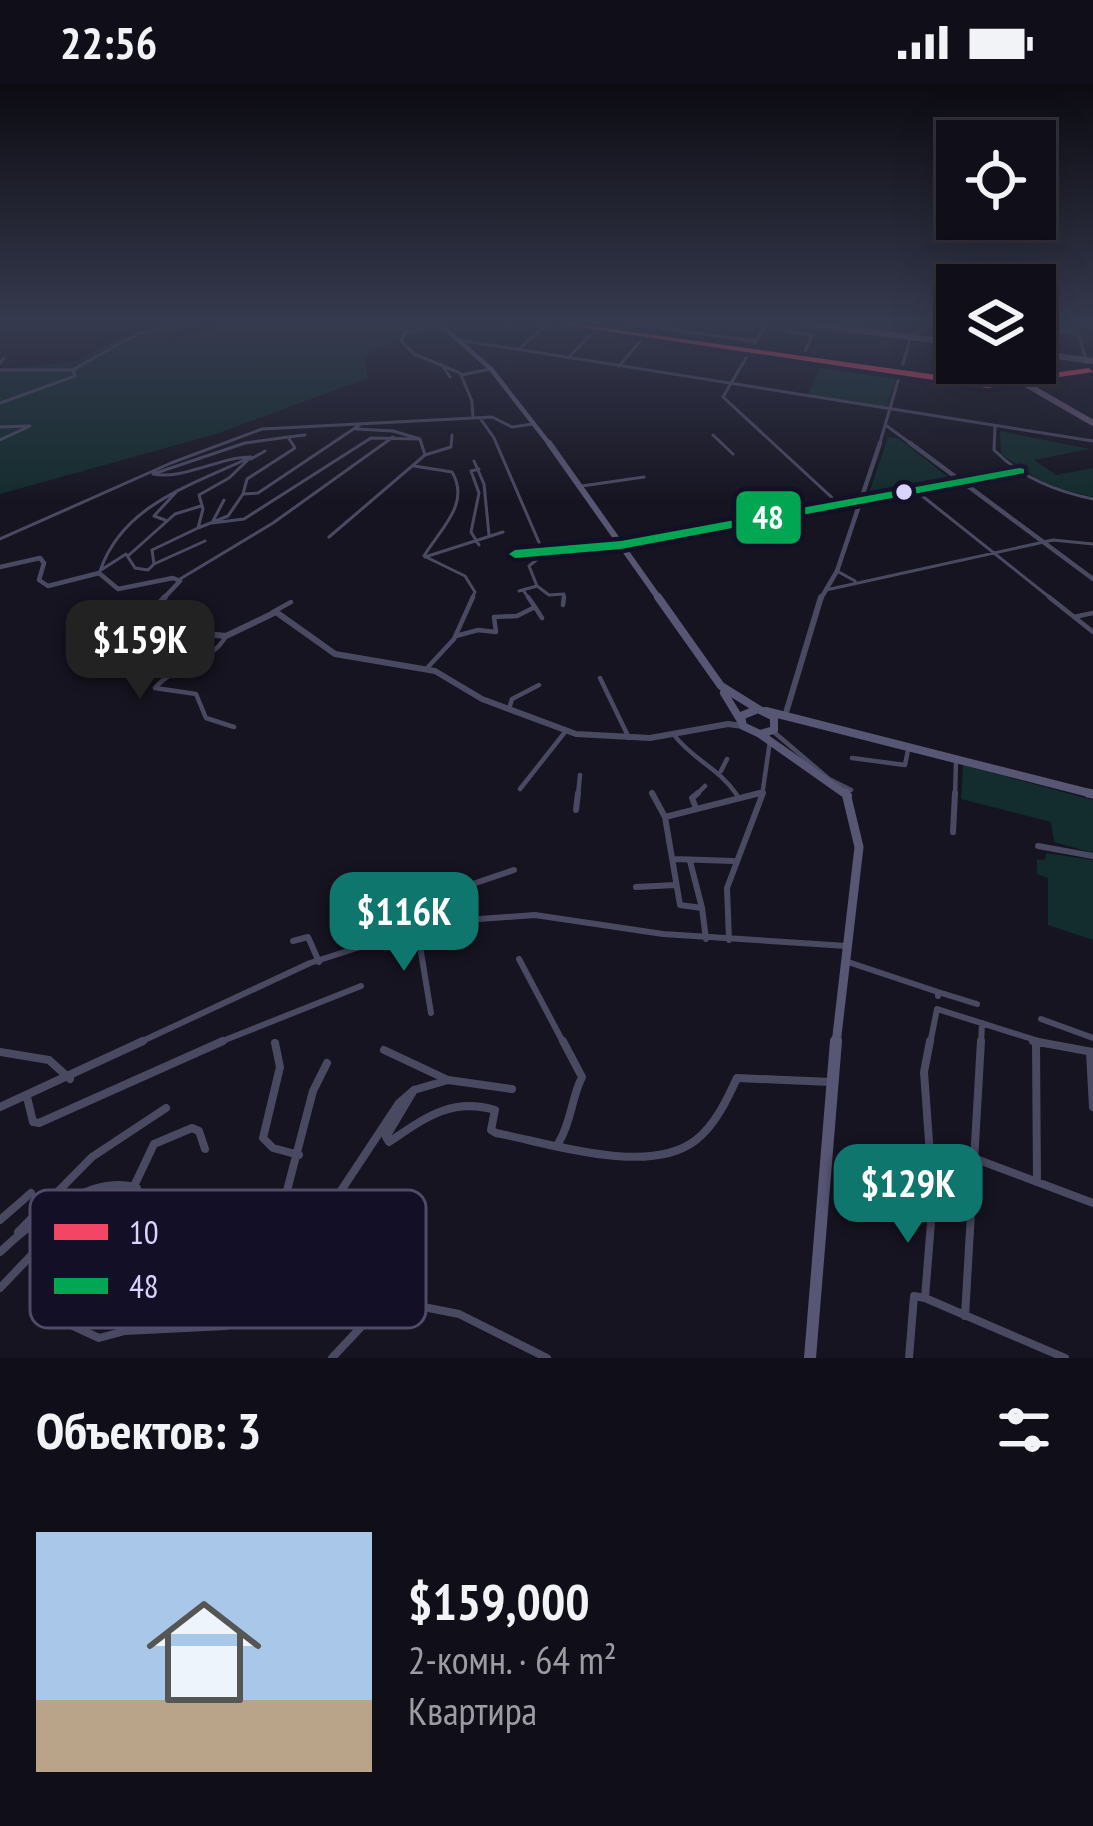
<!DOCTYPE html>
<html lang="ru">
<head>
<meta charset="utf-8">
<style>
  :root { --surface:#100f19; --page:#191822; --text:#f1f3f6; --muted:#9c9ca2; --line:#302f38; --accent:#0f766e }
  body { margin:0; font-family:"PT Sans Narrow",sans-serif; background:var(--page); color:var(--text); height:100vh; display:flex; flex-direction:column; font-size:45px; white-space:nowrap }
  * { box-sizing:border-box; margin:0 }
  p { font-size:39px; color:var(--muted) }
  .icon { flex:none; width:66px; height:66px; fill:none; stroke:currentColor; stroke-width:2; stroke-linecap:round; stroke-linejoin:round }
  .map { position:relative; height:1274px; overflow:hidden }
  .side { display:flex; flex-direction:column; background:var(--surface); flex:1 }
  .side>* { flex:none }
  .controls { position:absolute; left:936px; top:36px; display:grid; gap:24px }
  .controls a { display:grid; place-items:center; width:120px; height:120px; border-radius:0px; background:var(--surface); box-shadow:0 12px 48px #0002,0 0 0 3px var(--line); font-size:60px }
  .price { position:absolute; translate:-50% -102px; padding:0 27px; border-radius:24px; background:var(--accent); color:#fff; font-size:39px; line-height:78px; filter:drop-shadow(0 3px 6px #0008) }
  .price::after { content:''; position:absolute; left:50%; top:72px; width:36px; height:27px; margin-left:-18px; background:inherit; clip-path:polygon(0 0,100% 0,50% 100%) }
  .price.selected { background:#222; color:#fff }
  ul { padding:0; list-style:none }
  li { display:flex; align-items:center; gap:36px; height:300px; padding:0 36px }
  li span { display:grid; place-items:center; flex:none; width:336px; height:240px; border-radius:0px; color:#555 }
  li>.icon { margin-inline-start:auto }
  span .icon { width:144px; height:144px; fill:#fffc; stroke-width:1 }
  li b { font-size:51px }
  h2 { display:flex; justify-content:space-between; align-items:center; height:144px; padding:0 36px; font-size:51px }
  .status { display:flex; justify-content:space-between; align-items:center; height:84px; padding:0 60px; background:var(--surface); direction:ltr }
  .status svg { height:33px; fill:currentColor }
  .map>svg:first-child { display:block }
  .green { fill:#132c2d }
  .lines { fill:none; stroke-linecap:round; stroke-linejoin:round }
  .minor-far3 { stroke:#4a4962; stroke-width:3 }
  .minor-far2 { stroke:#4a4962; stroke-width:4.5 }
  .minor-far1 { stroke:#4a4962; stroke-width:6 }
  .minor { stroke:#4a4962; stroke-width:8 }
  .tertiary-far2 { stroke:#4a4962; stroke-width:3 }
  .tertiary-far1 { stroke:#4a4962; stroke-width:4.5 }
  .tertiary { stroke:#4a4962; stroke-width:6 }
  .secondary-far4 { stroke:#575674; stroke-width:4.5 }
  .secondary-far3 { stroke:#575674; stroke-width:6 }
  .secondary-far2 { stroke:#575674; stroke-width:8 }
  .secondary-far1 { stroke:#575674; stroke-width:9 }
  .secondary { stroke:#575674; stroke-width:12 }
  .trunk { stroke:#62526e; stroke-width:6 }
  .bus-1-casing { stroke:#130f26; stroke-width:9 }
  .bus-2-casing { stroke:#130f26; stroke-width:9 }
  .bus-1 { fill:#f34667; fill-rule:evenodd }
  .bus-2 { fill:#00a651; fill-rule:evenodd }
  .bus-dot { fill:#d9d4ff; stroke:#130f26; stroke-width:4.5 }
  .key { fill:#130f26; stroke:#4e4a67; stroke-width:3 }
  .key-label { font-size:33px; fill:#d9d4ff }
  .line-badge { stroke:#130f26; stroke-width:4.5 }
  .badge-label { font-size:33px; text-anchor:middle; font-weight:bold; fill:#fff }
</style>
</head>
<body>
<div class="status"><b>22:56</b><svg viewBox="0 0 49 12"><path d="M0 12V9h3v3zM5 12V6h3v6zM10 12V3h3v9zM15 12V0h3v12zM26 1h20v11H26zM47 4h2v5h-2z"/></svg></div>
<div class="map">
<svg width="1093" height="1274" viewBox="0 0 1093 1274">
  <rect width="100%" height="100%" fill="#161421"/>
  <!-- green -->
  <path class="green" d="M237 240H328L330 243 413 240 416 245 401 249 399 257 364 271 368 294 216 350 0 410V285L78 277 116 255 180 242 165 255C189 254 213 243 237 240Z
    M822 279 897 291 887 323 808 311Z
    M1000 347 1090 365 1034 376 1056 391 1093 384V413L1048 402 1001 370Z
    M888 353 898 354 952 396 869 409Z
    M963 681 1093 716V769L1054 758 1051 738 961 715Z
    M1046 769 1093 776V856L1048 841V794L1037 790V775L1045 776Z"/>
  <g class="lines">
    <!-- minor-far3 -->
    <path class="minor-far3" d="M563 240 987 301 1089 287
      M631 240 754 257
      M766 240 723 313 840 421
      M943 240 957 254
      M1039 240 1080 252
      M1076 240 1089 287
      M1082 240 1093 241
      M440 241 405 249 401 257 414 270 460 289 472 317 473 334
      M787 247 812 251 802 275
      M1059 247 1078 245
      M911 252 927 240
      M519 265 547 240
      M568 274 601 240
      M0 279 4 274
      M441 280 450 293
      M619 282 655 240
      M74 285 139 249 195 240
      M0 286H73L75 292 0 319
      M461 291 491 285
      M480 334 494 354 544 470 529 482 537 502 519 507
      M0 343 30 342 0 356
      M995 343 994 366C1022 394 1055 407 1093 415
      M356 345 393 347 420 355
      M305 351 288 353 295 364 247 395 243 410 258 409 361 340
      M713 351 733 370
      M425 371 451 363 452 351
      M251 375 265 367
      M474 377 484 400 489 451
      M414 382 452 388C471 420 440 445 424 472L465 492 475 508 471 516
      M479 385 471 387 479 409 471 448 479 461
      M582 402 644 393
      M916 407 1053 516
      M243 410 228 432 198 444 203 425 199 411 229 394 251 373C219 373 183 396 153 390L245 359 288 353
      M224 416 212 439 244 435 371 354 420 355 425 371 329 453
      M165 436 154 432 178 406
      M0 455 171 379 262 345 492 333 512 343 533 340
      M515 470 621 461
      M129 471 175 430 201 422
      M425 473 503 448
      M154 480 205 457
      M101 486 126 470 135 484 148 486 154 480 152 466 198 444
      M100 487C123 420 192 401 251 373
      M837 487 855 497
      M180 495 273 439 393 353
      M537 502 549 511 564 510 563 516
      M523 506 530 516
      M826 506 1053 456 1093 460"/>
    <!-- minor-far2 -->
    <path class="minor-far2" d="M1049 513 1093 548
      M563 521 564 513
      M535 523 542 534
      M273 528 291 518
      M1074 533 1093 529
      M226 552C211 580 175 580 155 604L196 610 206 634 234 643
      M456 552 478 546 496 548 494 533 517 532 535 523 528 513
      M428 583 454 555 473 513
      M600 594 629 654
      M509 625 512 615 539 601
      M775 649 829 695 851 706
      M674 651C693 676 719 684 737 711
      M852 674 905 681 908 666
      M721 687 727 675
      M520 705 565 648
      M578 712 580 691
      M695 712 705 702
      M749 712 763 708
      M762 712 770 657
      M955 712 956 676"/>
    <!-- minor-far1 -->
    <path class="minor-far1" d="M652 709 665 733 680 821 702 824 706 855
      M696 724 692 714 698 709
      M576 726 578 709
      M665 733 760 709
      M953 748 955 709
      M1038 762 1093 772
      M674 775 733 777
      M690 777 702 824
      M636 803 675 801
      M339 815 394 827 403 846
      M448 836 446 814 452 807 514 786
      M417 844 431 929
      M729 856 727 804 763 709
      M293 857 308 853 319 878
      M519 875 564 960
      M845 877 938 908V912
      M938 908 977 920
      M1041 935 1093 954
      M136 960 310 879 438 838 535 831 663 850 847 862
      M215 960 361 902
      M930 960 937 925 1048 960
      M981 960 982 939"/>
    <!-- minor -->
    <path class="minor" d="M1033 957 1093 968
      M1036 958 1037 1098
      M275 959 280 983 263 1054 273 1064 299 1071
      M384 966 448 996
      M0 968 49 976 70 995
      M1090 968 1093 1023
      M414 1006 448 996 512 1005
      M27 1013 33 1038 39 1039 223 957
      M0 1023 143 957
      M559 1058C572 1036 571 1015 582 993L563 957
      M976 1075 1093 1119
      M135 1100 154 1060 192 1044 199 1047 205 1065
      M0 1136 31 1109
      M18 1148 92 1073 166 1024
      M49 1150 39 1210 58 1235 99 1254 125 1247 226 1242 245 1231 281 1183
      M200 1161 201 1136 226 1123
      M0 1168C32 1138 91 1088 137 1104L155 1159 166 1169 219 1157 281 1183 315 1146 399 1019 414 1006 386 1053 389 1058C425 1034 451 1013 495 1026L491 1046 496 1049C549 1059 649 1093 696 1056 715 1041 727 1016 737 994L831 998
      M260 1177 284 1118 313 1007 327 979
      M167 1196 206 1190 260 1206
      M0 1204 87 1113
      M925 1214 933 1113 924 988 930 957
      M925 1214 1065 1274
      M965 1232 981 957
      M332 1274 376 1227 393 1217 459 1230 547 1274
      M909 1274 914 1212 925 1214"/>
    <!-- tertiary-far2 -->
    <path class="tertiary-far2" d="M459 256 1093 357
      M887 342 914 362
      M879 362 911 252"/>
    <!-- tertiary-far1 -->
    <path class="tertiary-far1" d="M910 359 1093 495
      M621 461 1020 387
      M0 483 40 474 44 479 39 496 48 502 99 489 118 505 173 494 180 497
      M162 516 180 497
      M820 516 837 487 880 359"/>
    <!-- tertiary -->
    <path class="tertiary" d="M165 513 122 559 138 562 195 549 226 552 276 528 335 570 435 587 482 615 576 650 650 654 728 640 743 642
      M785 632 821 513"/>
    <!-- secondary-far4 -->
    <path class="secondary-far4" d="M440 240 491 285 551 362"/>
    <!-- secondary-far3 -->
    <path class="secondary-far3" d="M549 359 660 516"/>
    <!-- secondary-far2 -->
    <path class="secondary-far2" d="M658 513 721 602 758 625
      M724 609 741 637
      M758 625 774 633V646L760 650 743 642 741 632Z
      M766 627 1093 710
      M760 650 848 712"/>
    <!-- secondary-far1 -->
    <path class="secondary-far1" d="M1088 709 1093 710
      M836 960 859 763 846 709"/>
    <!-- secondary -->
    <path class="secondary" d="M810 1274 836 957"/>
    <!-- trunk -->
    <path class="trunk" d="M809 240 957 259
      M1035 269 1093 277
      M989 279 1093 339"/>
    <!-- bus-1 casing -->
    <g class="bus-1-casing">
      <path id="bus-1" d="M559 240H576L987 298 1089 284 1093 288 987 304Z"/>
    </g>
    <!-- bus-2 casing -->
    <g class="bus-2-casing">
      <path id="bus-2" d="M1020 384 1024 385V389L621 465 515 474 509 470 515 466 621 457Z"/>
    </g>
    <!-- bus-1 -->
    <use href="#bus-1" class="bus-1"/>
    <!-- bus-2 -->
    <use href="#bus-2" class="bus-2"/>
  </g>
  <!-- sky -->
  <linearGradient id="sky" x2="0" y2="1"><stop stop-color="#0c0b12"/><stop offset="0.57" stop-color="#363a4e"/><stop offset="1" stop-color="#363a4e" stop-opacity="0"/></linearGradient>
  <rect width="1093" height="418" fill="url(#sky)"/>
  <!-- markers -->
  <circle class="bus-dot" cx="904" cy="408" r="10"/>
  <!-- legend -->
  <rect x="30" y="1106" width="396" height="138" rx="18" class="key"/>
  <rect x="54" y="1140" width="54" height="16" fill="#f34667"/>
  <rect x="54" y="1194" width="54" height="16" fill="#00a651"/>
  <g class="key-label">
    <text x="129" y="1160">10</text>
    <text x="129" y="1214">48</text>
  </g>
  <rect class="line-badge" x="734" y="405" width="69" height="57" rx="12" fill="#00a651"/>
  <g class="badge-label">
    <text x="768" y="445">48</text>
  </g>
</svg>
<div class="controls">
<a><svg class="icon" aria-label="locate" viewBox="0 0 24 24"><circle cx="12" cy="12" r="6"/><path d="M12 2v4M12 18v4M2 12h4M18 12h4"/></svg></a>
<a><svg class="icon" aria-label="layers" viewBox="0 0 24 24"><path d="M12 4l9 5-9 5-9-5zM3 14l9 5 9-5"/></svg></a>
</div>
<b class="price selected" style="left:140px;top:618px">$159K</b>
<b class="price" style="left:404px;top:890px">$116K</b>
<b class="price" style="left:908px;top:1162px">$129K</b>
</div>
<section class="side">
<h2>Объектов: 3<svg class="icon" aria-label="filters" viewBox="0 0 24 24"><path d="M4 7h16M4 17h16"/><circle cx="9" cy="7" r="2"/><circle cx="15" cy="17" r="2"/></svg></h2>
<ul>
<li><span style="background:linear-gradient(#a9c7e8 70%,#b9a48a 0)"><svg class="icon" aria-label="home" viewBox="0 0 24 24"><path d="M3 11l9-7 9 7M6 9v11h12V9"/></svg></span><div><b>$159,000</b><p>2-комн. · 64 m²</p><p>Квартира</p></div></li>
</ul>
</section>
</body>
</html>
